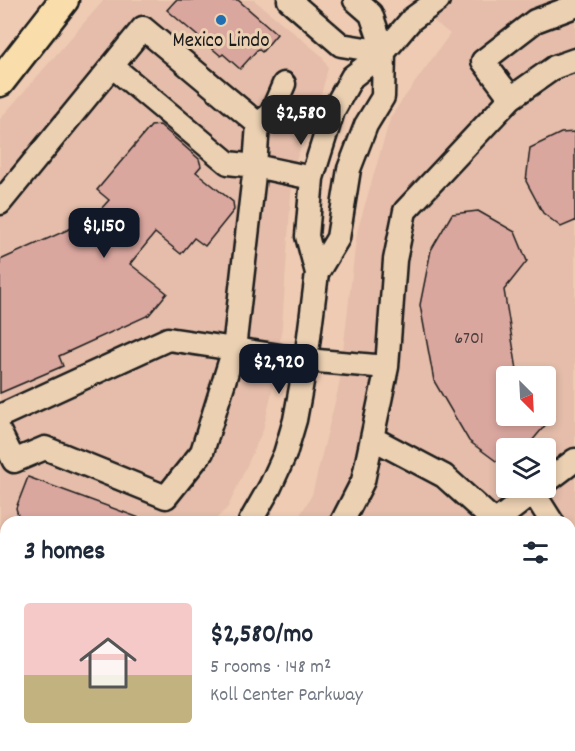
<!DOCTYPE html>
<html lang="en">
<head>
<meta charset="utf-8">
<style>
  :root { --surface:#fff; --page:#f6f6f7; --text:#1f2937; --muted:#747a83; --accent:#111827 }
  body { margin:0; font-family:Dekko,sans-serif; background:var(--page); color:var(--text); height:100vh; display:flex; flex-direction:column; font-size:22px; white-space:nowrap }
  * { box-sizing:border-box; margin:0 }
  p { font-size:20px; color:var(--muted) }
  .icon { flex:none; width:33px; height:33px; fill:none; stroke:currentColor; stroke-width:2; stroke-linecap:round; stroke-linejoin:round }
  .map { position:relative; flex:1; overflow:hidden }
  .panel { position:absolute; left:0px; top:516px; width:576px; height:236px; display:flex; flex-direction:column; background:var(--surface); border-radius:18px 18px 0 0; box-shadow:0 3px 9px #0003 }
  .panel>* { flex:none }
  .needle { width:39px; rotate:156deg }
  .buttons { position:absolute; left:496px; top:366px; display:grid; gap:12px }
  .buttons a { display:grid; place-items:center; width:60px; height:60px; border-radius:6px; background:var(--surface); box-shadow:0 3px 9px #0003; font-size:30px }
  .price { position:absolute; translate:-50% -51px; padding:0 14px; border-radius:12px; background:var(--accent); color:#fff; font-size:20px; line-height:39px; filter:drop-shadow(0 2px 3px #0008) }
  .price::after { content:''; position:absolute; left:50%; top:36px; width:18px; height:14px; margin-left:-9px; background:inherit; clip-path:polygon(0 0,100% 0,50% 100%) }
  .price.on { background:#222; color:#fff }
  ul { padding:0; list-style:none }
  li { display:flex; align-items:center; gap:18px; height:150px; padding:0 24px }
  li span { display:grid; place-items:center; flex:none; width:168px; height:120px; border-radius:6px; color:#555 }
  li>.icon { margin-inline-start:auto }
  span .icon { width:72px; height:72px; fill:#fffc; stroke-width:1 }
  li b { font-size:26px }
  h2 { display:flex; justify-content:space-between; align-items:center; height:72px; padding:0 24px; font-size:26px }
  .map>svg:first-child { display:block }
  .built { fill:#e5bdaa; fill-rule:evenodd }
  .building { fill:#daa79f; stroke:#1c1c1c; stroke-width:1.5 }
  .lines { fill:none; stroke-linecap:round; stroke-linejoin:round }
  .minor-casing { stroke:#1c1c1c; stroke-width:27 }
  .major-casing { stroke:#1c1c1c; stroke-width:33 }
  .minor { stroke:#ebd0b2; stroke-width:22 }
  .major { stroke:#f9deab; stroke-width:28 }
  .poi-dot { fill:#1f6fb2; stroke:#ebd0b2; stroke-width:2 }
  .labels { text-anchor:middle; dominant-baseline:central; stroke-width:6; stroke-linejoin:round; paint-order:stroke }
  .number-label { font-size:18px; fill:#4c3f3d }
  .poi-label { font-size:21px; fill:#1c1c1c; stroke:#ebd0b2 }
</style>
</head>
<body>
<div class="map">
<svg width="575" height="751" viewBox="0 0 575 751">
  <rect width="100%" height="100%" fill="#efcbb3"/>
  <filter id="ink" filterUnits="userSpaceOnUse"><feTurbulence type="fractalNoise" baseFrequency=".0167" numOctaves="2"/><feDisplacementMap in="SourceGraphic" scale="12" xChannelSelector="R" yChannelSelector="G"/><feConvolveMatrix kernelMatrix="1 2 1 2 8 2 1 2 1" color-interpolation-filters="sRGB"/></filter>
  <g filter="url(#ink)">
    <!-- built -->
    <path class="built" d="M104 0H254L322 56 328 68 322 91 296 160 291 194 282 326 273 387 263 430 228 507 213 522H6V567L0 554V119Z
      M407 0H575V751H104L101 746H570V522H296L312 495 339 386 357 232 391 116 450 34ZM507 376H546V416H507ZM507 448H546V488H507Z"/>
    <!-- building -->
    <path class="building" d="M176 0H238L277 34 262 52 258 49 240 69 223 54 221 56 167 10Z
      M160 125 199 159 201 166 196 172 233 202 234 210 205 246 194 238 181 254 155 233 130 264 167 293 149 315 59 356 63 366 0 393V260L92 219 109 200 97 190 151 126Z
      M575 132V221L561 227 543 213 526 181 530 148 561 133Z
      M478 211 515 232 527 261 504 290 518 376H507V416H553L526 448H507V459L496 461 469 441 434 381 420 305 431 250 452 214Z
      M28 477 145 520V522H20L16 508Z"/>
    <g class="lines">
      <!-- minor casing -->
      <g class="minor-casing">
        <path id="minor" d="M289 0 341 45 384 52
          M511 98 483 61 535 21 575 6
          M258 124 271 114 284 84
          M0 203 143 28 258 124 255 166 312 178
          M317 273 338 238 349 169 366 125 383 97 384 52 371 14 355 0
          M0 416 168 339 306 360 387 367
          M0 433 14 461 45 448 166 497 202 452 234 349 255 166 228 163 112 66
          M372 438 444 476 495 522
          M546 482 575 460
          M533 492 552 522
          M250 522 270 487 285 454 295 420 306 360 317 273 307 236 312 178 333 111 352 77 384 52 412 19 438 0
          M342 522 363 481 387 367 395 260 405 211 511 98 555 67 575 60
          M495 522 539 488
          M570 564 575 584"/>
      </g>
      <!-- major casing -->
      <g class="major-casing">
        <path id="major" d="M0 82 64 0
          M0 595 6 607
          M0 685 6 698
          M27 746 29 751
          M69 746 72 751"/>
      </g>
      <!-- minor -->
      <use href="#minor" class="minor"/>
      <!-- major -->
      <use href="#major" class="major"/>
    </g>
  </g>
  <!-- markers -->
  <circle class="poi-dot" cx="221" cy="20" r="6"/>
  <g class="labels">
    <!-- number labels -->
    <g class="number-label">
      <text x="469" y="339">6701</text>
    </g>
    <!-- poi labels -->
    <g class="poi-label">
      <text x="221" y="42">Mexico Lindo</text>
    </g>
  </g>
</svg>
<div class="buttons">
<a><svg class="needle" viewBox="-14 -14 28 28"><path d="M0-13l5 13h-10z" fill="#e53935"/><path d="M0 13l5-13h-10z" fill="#747a83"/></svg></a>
<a><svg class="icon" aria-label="layers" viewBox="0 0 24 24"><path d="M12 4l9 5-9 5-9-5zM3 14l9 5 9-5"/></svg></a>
</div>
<b class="price on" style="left:301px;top:146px">$2,580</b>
<b class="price" style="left:104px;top:259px">$1,150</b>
<b class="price" style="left:279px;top:395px">$2,920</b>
<section class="panel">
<h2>3 homes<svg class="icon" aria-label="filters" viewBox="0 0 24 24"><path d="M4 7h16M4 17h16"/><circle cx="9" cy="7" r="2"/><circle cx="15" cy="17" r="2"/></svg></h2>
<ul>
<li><span style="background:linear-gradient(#f6c9c9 60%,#c2b280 0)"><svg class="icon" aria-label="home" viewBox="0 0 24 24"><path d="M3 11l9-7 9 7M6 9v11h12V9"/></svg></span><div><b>$2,580/mo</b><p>5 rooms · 148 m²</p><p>Koll Center Parkway</p></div></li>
</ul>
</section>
</div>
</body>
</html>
